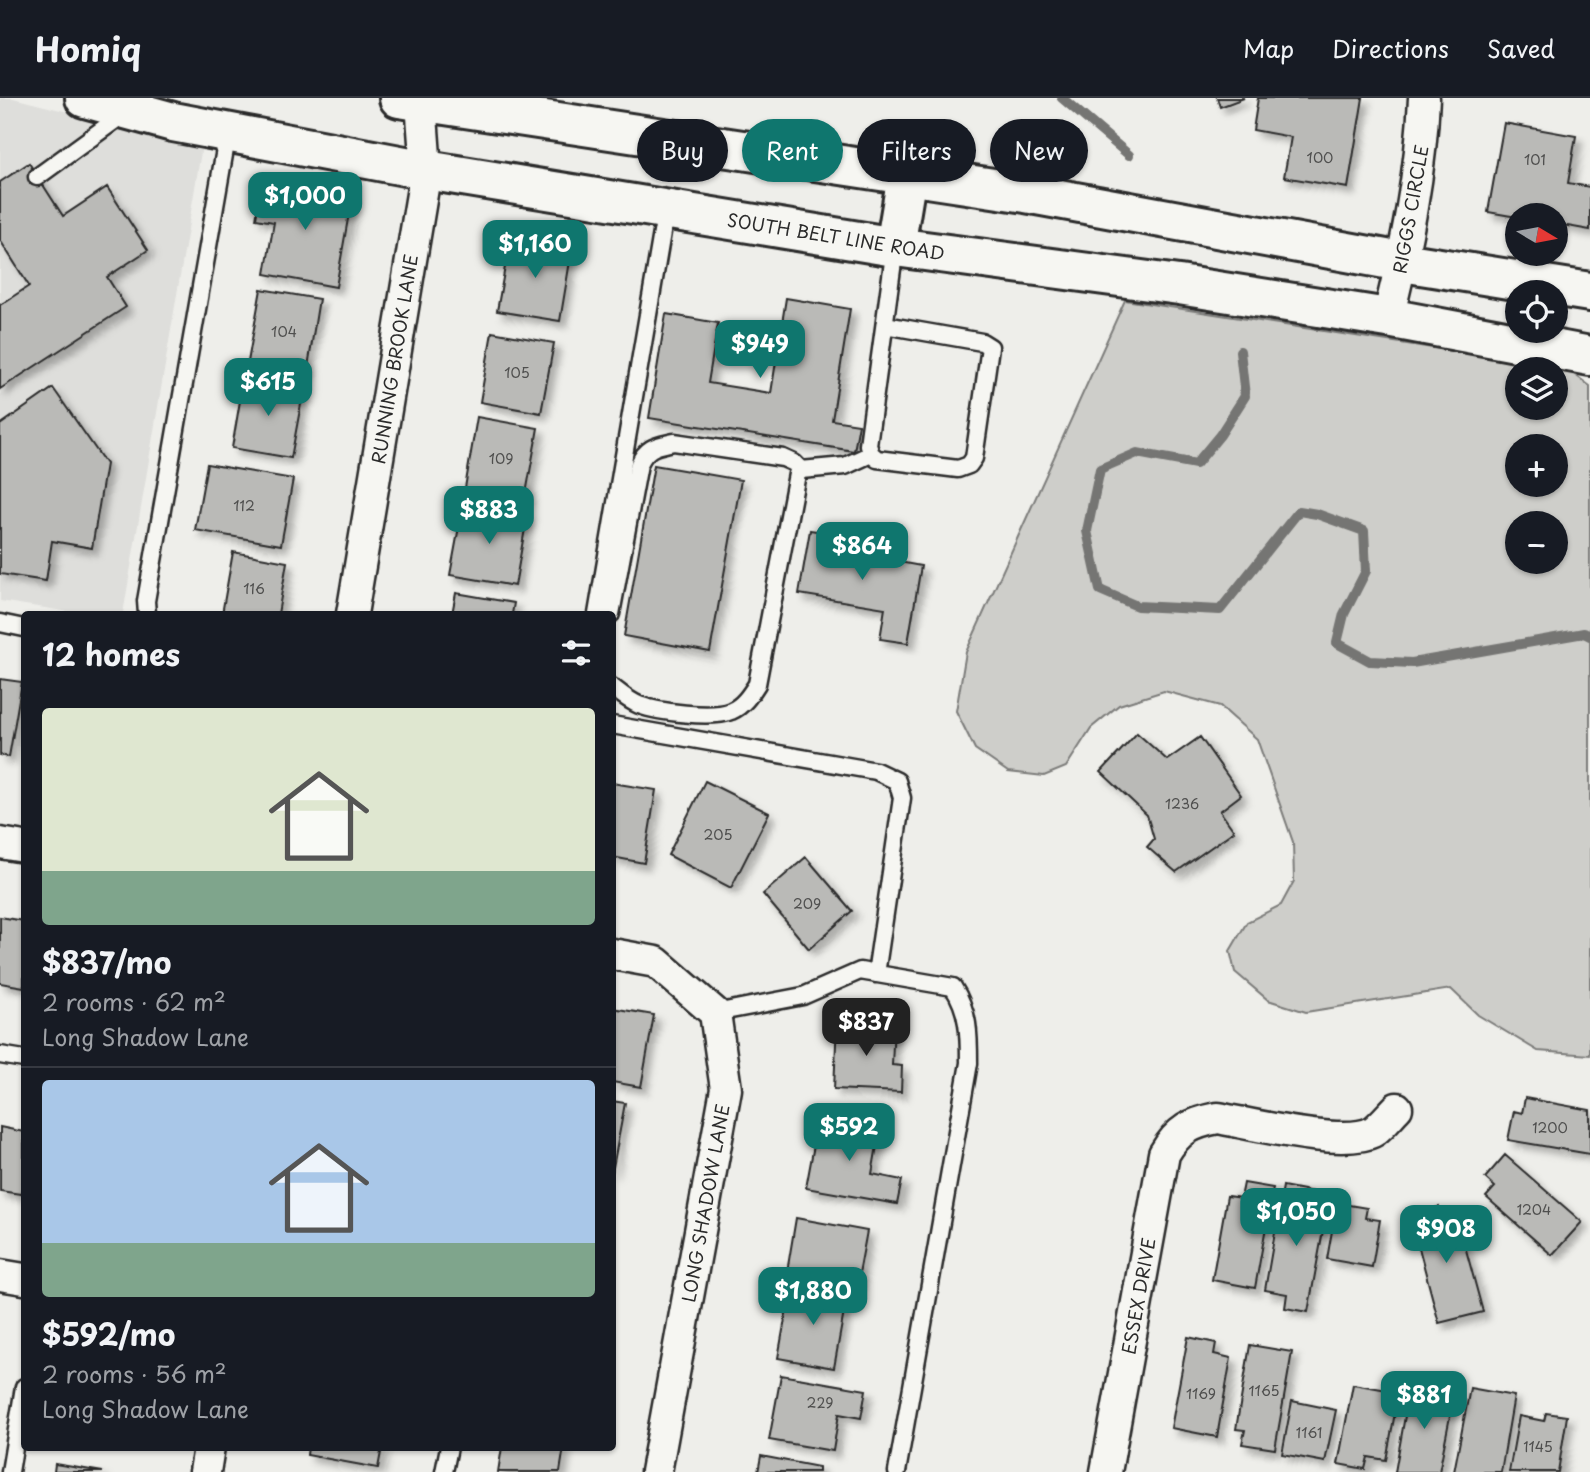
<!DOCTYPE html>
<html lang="en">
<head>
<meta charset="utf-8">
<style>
  :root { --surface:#171b24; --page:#242831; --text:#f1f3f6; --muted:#9ea1a6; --line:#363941; --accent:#0f766e }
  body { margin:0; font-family:"Playpen Sans",sans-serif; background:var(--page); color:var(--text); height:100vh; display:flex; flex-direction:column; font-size:26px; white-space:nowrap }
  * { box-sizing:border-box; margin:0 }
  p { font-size:23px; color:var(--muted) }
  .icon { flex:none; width:38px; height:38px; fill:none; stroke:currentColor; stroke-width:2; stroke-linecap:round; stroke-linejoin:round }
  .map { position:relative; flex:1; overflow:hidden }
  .panel { position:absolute; left:21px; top:513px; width:595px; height:840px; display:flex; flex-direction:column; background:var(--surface); border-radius:7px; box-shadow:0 2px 5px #0004 }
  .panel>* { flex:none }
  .top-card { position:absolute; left:637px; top:21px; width:665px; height:63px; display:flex; gap:14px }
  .needle { width:46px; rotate:100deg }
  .buttons { position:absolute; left:1505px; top:105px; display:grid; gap:14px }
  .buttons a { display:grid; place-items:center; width:63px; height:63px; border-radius:50%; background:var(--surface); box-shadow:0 2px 5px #0004; font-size:35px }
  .price { position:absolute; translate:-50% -60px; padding:0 16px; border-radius:14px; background:var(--accent); color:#fff; font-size:23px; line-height:46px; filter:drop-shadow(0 2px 4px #0008) }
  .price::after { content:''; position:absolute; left:50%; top:42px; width:21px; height:16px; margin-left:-10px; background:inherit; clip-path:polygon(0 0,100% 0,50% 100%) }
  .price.active { background:#222; color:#fff }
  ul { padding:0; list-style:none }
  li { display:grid; align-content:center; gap:14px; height:371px; padding:0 21px }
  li+li { border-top:2px solid var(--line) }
  li span { display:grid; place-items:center; height:217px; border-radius:7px; color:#555 }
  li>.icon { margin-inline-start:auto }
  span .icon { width:126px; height:126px; fill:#fffc; stroke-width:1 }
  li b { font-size:30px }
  h2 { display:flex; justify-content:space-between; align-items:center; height:84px; padding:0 21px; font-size:30px }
  .tag { padding:0 24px; border-radius:32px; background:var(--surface); box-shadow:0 2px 5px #0004; font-size:24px; line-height:63px }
  .tag.active { background:var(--accent); color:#fff }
  header { display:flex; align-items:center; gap:42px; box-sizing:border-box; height:98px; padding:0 35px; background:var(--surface); border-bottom:2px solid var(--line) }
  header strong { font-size:33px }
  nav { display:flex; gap:38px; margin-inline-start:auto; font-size:24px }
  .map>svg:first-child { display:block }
  .built { fill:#dededb }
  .green { fill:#cececa; stroke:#7c7c7a; stroke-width:2; fill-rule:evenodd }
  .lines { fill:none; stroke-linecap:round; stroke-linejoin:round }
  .stream { stroke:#757573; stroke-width:10 }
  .building { fill:#babab7; stroke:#2b2b2b; stroke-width:2; filter:url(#shadow) }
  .lane-casing { stroke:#2b2b2b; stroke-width:21 }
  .street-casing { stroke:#2b2b2b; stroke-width:35 }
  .primary-casing { stroke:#2b2b2b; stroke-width:44 }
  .lane { stroke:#f6f6f2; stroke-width:16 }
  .street { stroke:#f6f6f2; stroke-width:30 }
  .primary { stroke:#f6f6f2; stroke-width:38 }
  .labels { text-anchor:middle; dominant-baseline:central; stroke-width:5; stroke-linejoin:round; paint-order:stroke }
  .number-label { font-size:14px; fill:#4f4f4e }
  .street-label { font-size:18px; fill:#2b2b2b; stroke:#f6f6f2 }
</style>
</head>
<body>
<header>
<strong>Homiq</strong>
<nav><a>Map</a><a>Directions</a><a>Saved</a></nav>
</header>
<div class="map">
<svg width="1590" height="1374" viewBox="0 0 1590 1374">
  <defs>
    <filter id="shadow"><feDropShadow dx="6" dy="6" stdDeviation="3.5" flood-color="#0004"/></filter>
  </defs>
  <rect width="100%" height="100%" fill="#eeeeea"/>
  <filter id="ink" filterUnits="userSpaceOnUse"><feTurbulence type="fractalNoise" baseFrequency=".0143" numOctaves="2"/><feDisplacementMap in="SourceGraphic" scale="14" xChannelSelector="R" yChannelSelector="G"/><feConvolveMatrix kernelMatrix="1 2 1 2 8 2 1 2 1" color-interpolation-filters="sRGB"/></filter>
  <g filter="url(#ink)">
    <!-- built -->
    <path class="built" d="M0 0H13L202 48 123 516H83L0 503Z"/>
    <!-- green -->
    <path class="green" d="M1125 202 1567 271 1590 288V957L1538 953 1478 917 1451 891 1306 914 1268 902 1235 874 1230 853 1247 824 1281 807 1294 783 1293 744 1257 641 1220 608 1164 593 1119 607 1091 630 1066 669 1044 678 1008 674 975 651 956 613 966 554ZM1517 271H1556V310H1517ZM1517 348H1556V387H1517ZM1517 425H1556V464H1517Z"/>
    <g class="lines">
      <!-- stream -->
      <path class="stream" d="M1062 0 1129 57
        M1240 253 1245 298 1220 337 1196 366 1137 355 1100 371 1087 433 1100 492 1137 508 1220 512 1299 413 1317 416 1364 433 1366 473 1344 516 1337 545 1370 563 1412 565 1584 535 1590 538"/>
    </g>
    <!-- building -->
    <path class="building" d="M1217 0H1244L1220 9Z
      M1258 0H1363L1348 90 1284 79 1291 39 1253 32Z
      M1504 25 1576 38 1568 85 1590 89V132L1556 126V117H1517V119L1488 114Z
      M29 65 63 118 107 89 148 152 107 179 126 209 0 291V207L29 188 0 142V84Z
      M262 83 352 98 336 189 265 176 274 124 256 121Z
      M510 141 572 151 560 223 497 213Z
      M261 191 319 201 307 275 248 264Z
      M786 200 850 211 832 322 859 326 854 353 649 320 666 216 718 225 708 285 771 295Z
      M492 234 554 245 541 315 480 304Z
      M244 279 304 290 291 360 232 350Z
      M53 290 106 366 92 450 52 443 46 483 0 476V327Z
      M477 319 538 330 525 401 465 390Z
      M207 366 293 381 281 447 195 432Z
      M654 367 741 382 710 554 624 538Z
      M463 407 527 419 515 488 450 477Z
      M810 432 843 437 840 453 921 468 908 545 880 541 885 510 799 496Z
      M233 454 287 464 278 516H222Z
      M456 495 514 505 512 516H452Z
      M0 581 22 584 9 659 0 657Z
      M1137 635 1167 662 1200 639 1241 697 1220 713 1234 733 1176 774 1147 749 1154 741 1147 717 1101 674Z
      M705 683 769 715 731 790 668 757Z
      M612 685 656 692 644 765 612 759Z
      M806 759 852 813 809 851 763 796Z
      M0 819 24 823V889L0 885Z
      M612 910 654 917 641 989 612 984Z
      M837 923 894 926 892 967 902 968 901 994 834 991Z
      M1525 1000 1590 1012V1056L1508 1042 1514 1013 1522 1015Z
      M612 1003 625 1005 612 1075Z
      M819 1020 880 1031 872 1076 902 1082 897 1106 806 1090Z
      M0 1029 24 1034V1078L21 1096 0 1093Z
      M1505 1057 1582 1124 1552 1157 1486 1099 1495 1089 1485 1080Z
      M1244 1085 1273 1090 1255 1190 1212 1182 1227 1098 1241 1100Z
      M1283 1088 1314 1094 1311 1108 1327 1111 1308 1214 1285 1210 1287 1196 1265 1192Z
      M1337 1105 1367 1110 1365 1120 1380 1122 1372 1169 1327 1161Z
      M1439 1109 1442 1119 1456 1115 1483 1214 1439 1225 1410 1116Z
      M796 1120 867 1133 857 1186 787 1174Z
      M791 1188 847 1197 834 1270 778 1260Z
      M1188 1239 1216 1245 1214 1256 1231 1260 1217 1339 1171 1330Z
      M1250 1247 1292 1254 1275 1351 1242 1346 1245 1332 1236 1331Z
      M781 1277 866 1292 861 1320 839 1316 833 1353 769 1342Z
      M1411 1284 1436 1288 1434 1300 1453 1303 1439 1374H1395Z
      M1353 1286 1399 1294 1386 1362 1368 1359 1365 1371 1338 1366Z
      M1470 1290 1514 1298 1501 1374H1454Z
      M1292 1303 1336 1312 1325 1364 1282 1356Z
      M1546 1315 1567 1318 1558 1374H1509L1519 1318 1544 1323Z
      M308 1349H382L378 1370 307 1357Z
      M502 1349H564L560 1374H498Z
      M761 1358 819 1369V1374H758Z
      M55 1366 103 1374H54Z"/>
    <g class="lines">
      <!-- lane casing -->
      <g class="lane-casing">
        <path id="lane" d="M37 79 125 15
          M885 227 982 244 990 249 974 360 969 367 958 371 877 361 871 356 868 347 895 149
          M147 516 146 503 228 34
          M597 516 666 111
          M611 516 639 366C647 348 657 348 674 344L783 360 794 365 801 372 845 368 871 356
          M0 525 24 530
          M612 589C621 596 629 603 639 607 658 614 713 621 731 613 743 608 750 597 757 586L797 376 801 372
          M612 627 876 673 897 683 902 700 876 876
          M715 915 803 898 860 873 953 889C969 913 969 937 969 965L897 1374
          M0 957 24 961
          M10 1374 24 1289
          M444 1374 449 1349"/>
      </g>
      <!-- street casing -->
      <g class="street-casing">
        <path id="street" d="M1388 220C1406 148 1421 75 1424 0
          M352 516 426 72 421 4
          M0 745 24 749
          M612 856 656 864 715 915 726 991 656 1374
          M0 1177 24 1181
          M205 1374 209 1349
          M1106 1374 1164 1056C1178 1032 1191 1025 1218 1020 1251 1026 1347 1050 1374 1033 1382 1027 1390 1017 1397 1010"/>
      </g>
      <!-- primary casing -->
      <g class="primary-casing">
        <path id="primary" d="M85 0 173 24 426 72 895 149 1179 187 1388 220 1590 258
          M399 0 1026 95 1402 164 1590 194
          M895 149 907 77"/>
      </g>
      <!-- lane -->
      <use href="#lane" class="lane"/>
      <!-- street -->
      <use href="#street" class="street"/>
      <!-- primary -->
      <use href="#primary" class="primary"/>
    </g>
  </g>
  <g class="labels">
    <!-- number labels -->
    <g class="number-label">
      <text x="1320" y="59">100</text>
      <text x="1535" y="61">101</text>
      <text x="284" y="233">104</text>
      <text x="517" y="274">105</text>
      <text x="501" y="360">109</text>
      <text x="244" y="407">112</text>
      <text x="254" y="490">116</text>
      <text x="1182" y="705">1236</text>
      <text x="718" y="736">205</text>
      <text x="807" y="805">209</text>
      <text x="1550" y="1029">1200</text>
      <text x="1534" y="1111">1204</text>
      <text x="1264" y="1292">1165</text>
      <text x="1201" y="1295">1169</text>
      <text x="820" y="1304">229</text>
      <text x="1309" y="1334">1161</text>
      <text x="1538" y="1348">1145</text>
    </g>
    <!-- street labels -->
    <g class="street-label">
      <text transform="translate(1410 111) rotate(-80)">RIGGS CIRCLE</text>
      <text transform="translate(836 138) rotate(9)">SOUTH BELT LINE ROAD</text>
      <text transform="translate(394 261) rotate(-81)">RUNNING BROOK LANE</text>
      <text transform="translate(705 1105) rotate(-80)">LONG SHADOW LANE</text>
      <text transform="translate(1138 1198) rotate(-80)">ESSEX DRIVE</text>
    </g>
  </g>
</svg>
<div class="buttons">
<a><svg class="needle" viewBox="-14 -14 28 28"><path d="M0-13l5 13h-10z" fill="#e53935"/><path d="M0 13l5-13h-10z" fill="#9ea1a6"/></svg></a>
<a><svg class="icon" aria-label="locate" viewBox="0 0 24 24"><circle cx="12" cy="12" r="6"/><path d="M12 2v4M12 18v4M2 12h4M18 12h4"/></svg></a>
<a><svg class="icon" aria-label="layers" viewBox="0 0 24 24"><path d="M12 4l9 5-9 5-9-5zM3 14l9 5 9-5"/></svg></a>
<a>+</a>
<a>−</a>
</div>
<b class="price" style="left:305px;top:134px">$1,000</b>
<b class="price" style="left:535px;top:182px">$1,160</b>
<b class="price" style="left:760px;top:282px">$949</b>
<b class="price" style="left:268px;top:320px">$615</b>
<b class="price" style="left:489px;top:448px">$883</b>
<b class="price" style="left:862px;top:484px">$864</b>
<b class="price active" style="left:866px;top:960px">$837</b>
<b class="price" style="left:849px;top:1065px">$592</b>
<b class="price" style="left:1296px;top:1150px">$1,050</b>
<b class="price" style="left:1446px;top:1167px">$908</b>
<b class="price" style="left:813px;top:1229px">$1,880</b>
<b class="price" style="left:1424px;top:1333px">$881</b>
<div class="top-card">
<a class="tag">Buy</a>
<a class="tag active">Rent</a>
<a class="tag">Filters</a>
<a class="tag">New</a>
</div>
<section class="panel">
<h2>12 homes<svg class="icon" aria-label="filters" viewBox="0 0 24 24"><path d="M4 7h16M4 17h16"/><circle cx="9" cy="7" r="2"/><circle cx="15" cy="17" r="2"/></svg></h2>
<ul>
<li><span style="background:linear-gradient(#dfe7d0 75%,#7fa58c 0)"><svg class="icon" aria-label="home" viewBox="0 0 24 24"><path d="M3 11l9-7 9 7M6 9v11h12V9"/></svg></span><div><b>$837/mo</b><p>2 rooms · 62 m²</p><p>Long Shadow Lane</p></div></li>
<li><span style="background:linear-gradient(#a9c7e8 75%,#7fa58c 0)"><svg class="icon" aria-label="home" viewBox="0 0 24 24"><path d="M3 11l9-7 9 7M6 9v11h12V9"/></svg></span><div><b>$592/mo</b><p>2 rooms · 56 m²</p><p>Long Shadow Lane</p></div></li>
</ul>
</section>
</div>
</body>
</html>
